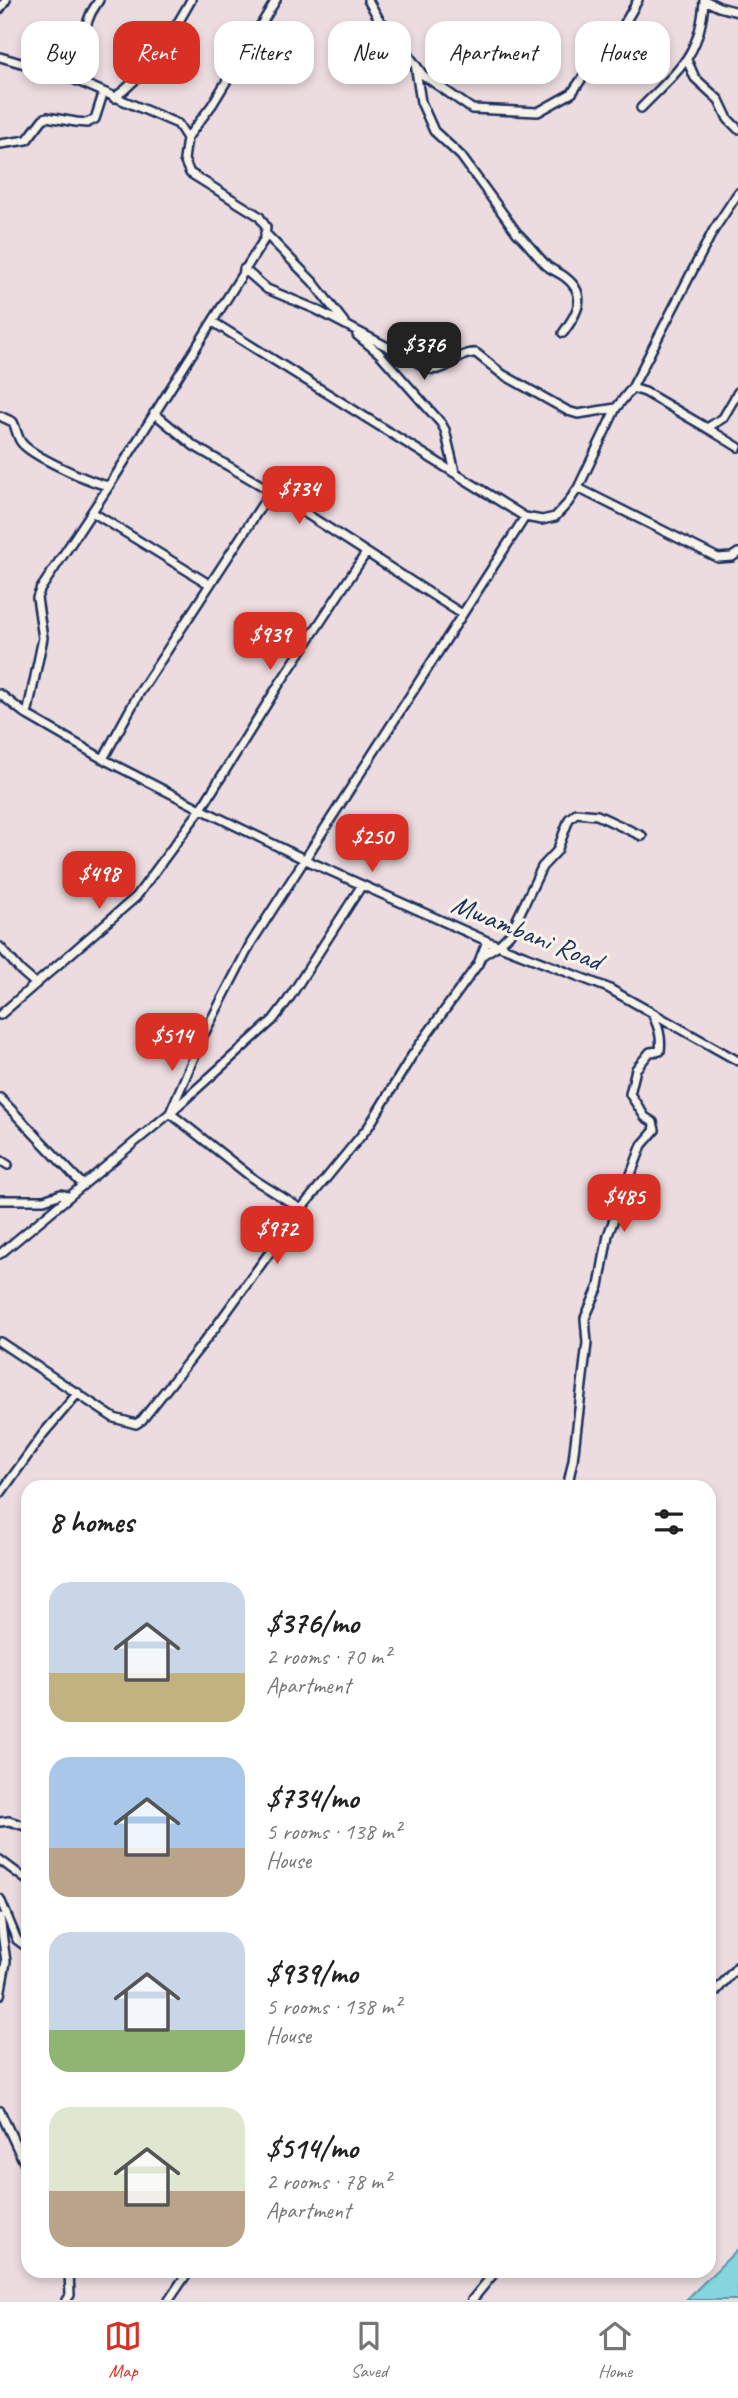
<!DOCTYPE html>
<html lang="en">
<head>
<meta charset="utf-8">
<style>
  :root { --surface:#fff; --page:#f2f2f2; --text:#222; --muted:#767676; --line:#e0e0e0; --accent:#d93025 }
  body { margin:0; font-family:Caveat,sans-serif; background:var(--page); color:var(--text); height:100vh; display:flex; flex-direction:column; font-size:26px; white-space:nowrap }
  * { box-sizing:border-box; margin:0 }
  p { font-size:23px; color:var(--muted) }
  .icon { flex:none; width:38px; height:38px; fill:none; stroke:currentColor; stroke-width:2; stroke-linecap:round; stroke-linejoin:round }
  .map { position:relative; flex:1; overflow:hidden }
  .side { position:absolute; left:21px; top:1480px; width:695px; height:798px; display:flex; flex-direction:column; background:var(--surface); border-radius:21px; box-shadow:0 4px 10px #0003 }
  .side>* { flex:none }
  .guide { position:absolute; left:21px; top:21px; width:696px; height:63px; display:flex; gap:14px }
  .price { position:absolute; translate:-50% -60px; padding:0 16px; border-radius:14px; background:var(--accent); color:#fff; font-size:23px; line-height:46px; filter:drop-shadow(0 2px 4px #0008) }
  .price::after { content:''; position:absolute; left:50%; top:42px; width:21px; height:16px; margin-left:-10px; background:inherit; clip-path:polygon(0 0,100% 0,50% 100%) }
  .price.selected { background:#222; color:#fff }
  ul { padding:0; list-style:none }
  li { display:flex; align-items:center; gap:21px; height:175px; padding:0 28px }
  li span { display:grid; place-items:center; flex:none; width:196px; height:140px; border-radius:21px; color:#555 }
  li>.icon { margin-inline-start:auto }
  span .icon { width:84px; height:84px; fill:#fffc; stroke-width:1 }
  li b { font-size:30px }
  h2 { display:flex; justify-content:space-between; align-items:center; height:84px; padding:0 28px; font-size:30px }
  .chip { padding:0 24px; border-radius:21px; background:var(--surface); box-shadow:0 4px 10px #0003; font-size:24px; line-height:63px }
  .chip.selected { background:var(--accent); color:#fff }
  .tabs { display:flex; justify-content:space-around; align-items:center; height:98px; border-top:2px solid var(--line); background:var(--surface); font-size:19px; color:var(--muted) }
  .tabs a { display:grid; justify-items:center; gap:4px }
  .tabs .selected { color:var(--accent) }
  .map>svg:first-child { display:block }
  .water { fill:#85d5de; stroke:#5b93ab; stroke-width:2 }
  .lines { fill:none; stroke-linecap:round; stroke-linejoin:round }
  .minor-casing { stroke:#1b2f5e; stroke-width:12 }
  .minor { stroke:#f7f3e8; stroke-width:7 }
  .labels { text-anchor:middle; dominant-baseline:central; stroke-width:6; stroke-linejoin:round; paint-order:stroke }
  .street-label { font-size:28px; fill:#1b2f5e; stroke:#f7f3e8 }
</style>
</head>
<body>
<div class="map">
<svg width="738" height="2300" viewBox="0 0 738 2300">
  <rect width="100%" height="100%" fill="#ecdcdf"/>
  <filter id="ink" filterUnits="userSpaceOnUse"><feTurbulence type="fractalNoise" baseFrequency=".0143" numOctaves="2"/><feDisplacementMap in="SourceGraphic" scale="14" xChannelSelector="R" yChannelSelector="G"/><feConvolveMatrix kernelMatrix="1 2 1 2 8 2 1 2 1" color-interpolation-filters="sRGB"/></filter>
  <g filter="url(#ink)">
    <!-- water -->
    <path class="water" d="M738 2249V2300H686Z"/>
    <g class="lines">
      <!-- minor casing -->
      <g class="minor-casing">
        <path id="minor" d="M368 0 380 21 397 34 410 57 423 75 472 109 538 112 572 93 602 49 622 28 638 0
          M704 0 719 7 738 12
          M0 9 6 0
          M0 57 66 76 178 124 187 138 184 160 190 173 259 216 266 227 265 238 109 486 40 590 37 598 43 638 27 715
          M687 60 695 78 719 100 728 119 738 129
          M415 64 421 102 434 131 461 156 517 233C528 243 536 255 546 265 551 270 559 272 565 277 589 295 577 314 563 333
          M66 76 91 13 99 0
          M114 98C148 74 171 36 191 0
          M641 108C677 71 701 56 704 0
          M187 138 212 105 276 0
          M0 144 27 140 43 119 47 117 76 122 87 123 95 119 103 94
          M265 233 313 282 344 322
          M244 269 267 289 315 309 430 369C447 373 459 351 476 353L502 374 568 411 578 414 616 408
          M213 322 525 517 542 520 555 517 567 504 578 488 616 408 632 388 645 392 707 428 723 418 738 392
          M357 335 379 353 441 423 445 430 455 472
          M632 388 713 231 738 193
          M154 413 194 446 271 491 462 614
          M0 416 13 422C16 428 17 436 21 442 31 456 92 483 109 486
          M707 428 738 447
          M578 488 718 558 732 557 738 553
          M92 512 209 584
          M0 694 27 715 103 759 201 809 306 860 487 941 608 988 738 1061
          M103 759 138 695 271 491
          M0 947 21 971 36 984
          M481 956 500 944 510 934 542 867 557 851 569 819 576 813 597 815 642 836
          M0 1015 136 897 201 809 278 686 366 553
          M0 1098 83 1185
          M0 1160 8 1165
          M0 1200H44L61 1194 68 1196
          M301 1209 255 1180 170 1113 273 1020 288 1000 362 885
          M0 1254 170 1113 203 1036 251 943 525 517
          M0 1342 114 1418 136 1424 142 1420 215 1328 301 1209 369 1126 413 1054 478 964 487 941
          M567 1488 573 1460 587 1343 585 1318 599 1286 608 1235 642 1145 655 1130 653 1122 645 1117 630 1094 636 1069 650 1052 660 1051C662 1036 658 1026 652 1013
          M0 1494 43 1434 78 1393
          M0 1822 9 1821 28 1827
          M0 1860 28 1881
          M0 1899 17 1940 28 1948
          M0 1917 6 1962 0 1995
          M709 1999 738 1966
          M0 2111 28 2171
          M66 2300 70 2295 69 2272
          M169 2300 188 2272
          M472 2300 495 2272"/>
      </g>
      <!-- minor -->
      <use href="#minor" class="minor"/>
    </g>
  </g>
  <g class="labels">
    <!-- street labels -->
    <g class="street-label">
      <text transform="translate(527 932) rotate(22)">Mwambani Road</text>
    </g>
  </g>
</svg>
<b class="price selected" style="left:424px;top:382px">$376</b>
<b class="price" style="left:299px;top:526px">$734</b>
<b class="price" style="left:270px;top:672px">$939</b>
<b class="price" style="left:372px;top:874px">$250</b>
<b class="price" style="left:99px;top:911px">$498</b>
<b class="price" style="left:172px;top:1073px">$514</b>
<b class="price" style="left:624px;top:1234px">$485</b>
<b class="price" style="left:277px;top:1266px">$972</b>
<div class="guide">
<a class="chip">Buy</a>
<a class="chip selected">Rent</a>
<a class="chip">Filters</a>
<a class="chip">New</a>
<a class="chip">Apartment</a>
<a class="chip">House</a>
</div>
<section class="side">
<h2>8 homes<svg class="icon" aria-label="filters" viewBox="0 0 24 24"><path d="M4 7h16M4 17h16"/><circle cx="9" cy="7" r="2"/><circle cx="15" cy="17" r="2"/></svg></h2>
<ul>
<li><span style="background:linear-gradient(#c9d6e8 65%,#c2b280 0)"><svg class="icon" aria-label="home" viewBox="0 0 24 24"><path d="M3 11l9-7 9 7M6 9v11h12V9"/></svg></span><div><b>$376/mo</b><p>2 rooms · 70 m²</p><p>Apartment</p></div></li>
<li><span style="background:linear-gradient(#a9c7e8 65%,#b9a48a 0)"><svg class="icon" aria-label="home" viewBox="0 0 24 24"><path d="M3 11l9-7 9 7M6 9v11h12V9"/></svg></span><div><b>$734/mo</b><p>5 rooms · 138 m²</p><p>House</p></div></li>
<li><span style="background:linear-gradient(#c9d6e8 70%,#8fb573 0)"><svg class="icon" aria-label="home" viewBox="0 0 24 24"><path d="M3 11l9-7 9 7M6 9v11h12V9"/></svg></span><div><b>$939/mo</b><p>5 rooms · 138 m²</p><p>House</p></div></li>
<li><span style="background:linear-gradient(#dfe7d0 60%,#b9a48a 0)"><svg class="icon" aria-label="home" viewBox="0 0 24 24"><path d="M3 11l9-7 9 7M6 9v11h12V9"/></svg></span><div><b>$514/mo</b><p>2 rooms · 78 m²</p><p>Apartment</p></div></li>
</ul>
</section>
</div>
<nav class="tabs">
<a class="selected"><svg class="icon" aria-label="map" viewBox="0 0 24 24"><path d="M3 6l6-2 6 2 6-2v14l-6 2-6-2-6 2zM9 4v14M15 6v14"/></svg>Map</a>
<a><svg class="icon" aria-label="saved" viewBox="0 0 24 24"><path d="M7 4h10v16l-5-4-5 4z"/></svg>Saved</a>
<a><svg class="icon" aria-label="home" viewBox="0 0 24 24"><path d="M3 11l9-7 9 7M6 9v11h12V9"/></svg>Home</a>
</nav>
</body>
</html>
